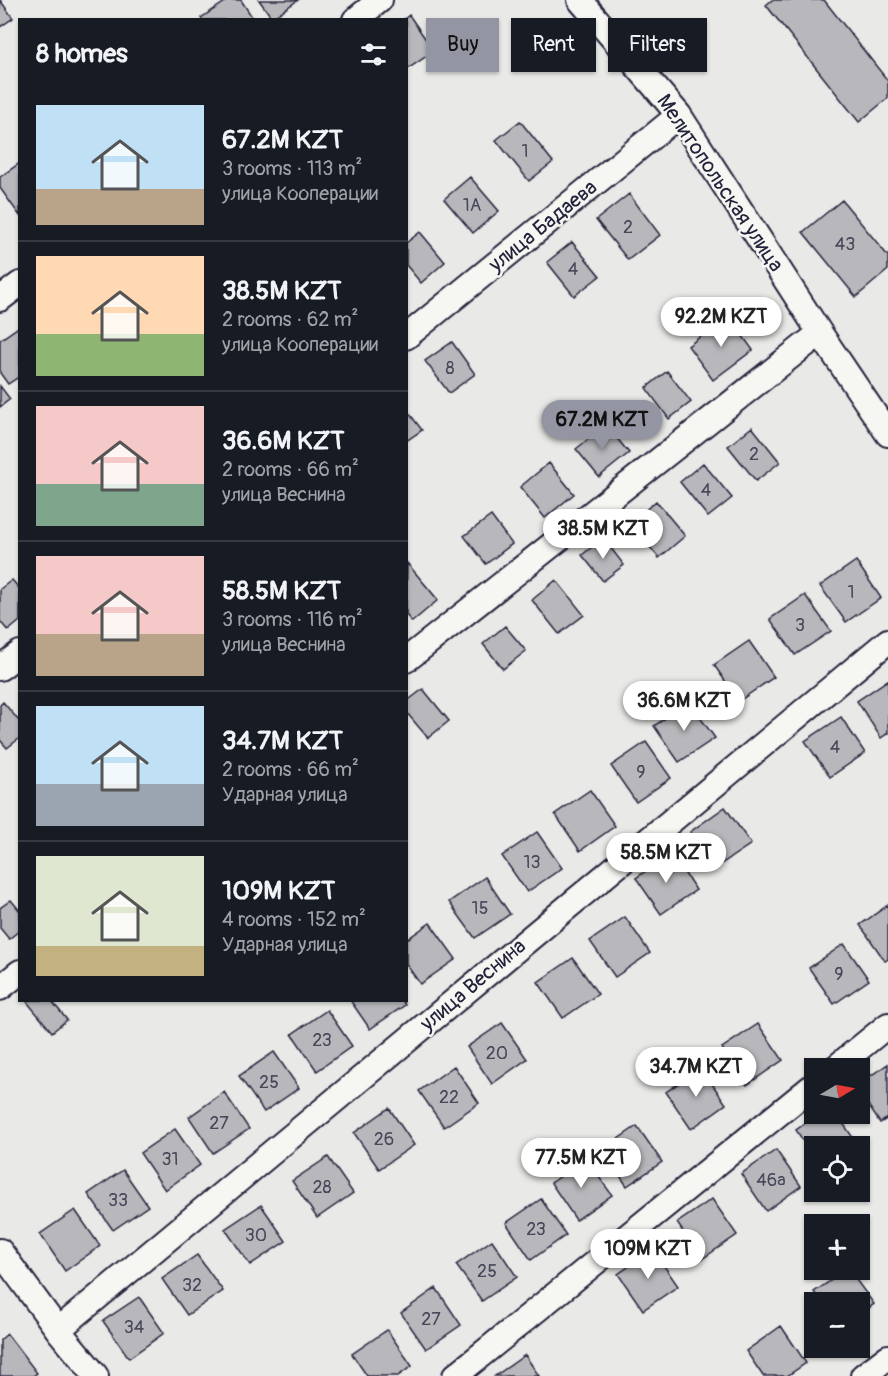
<!DOCTYPE html>
<html lang="en">
<head>
<meta charset="utf-8">
<style>
  :root { --surface:#171b24; --page:#242831; --text:#f1f3f6; --muted:#9ea1a6; --line:#363941; --accent:#9495a2 }
  body { margin:0; font-family:Pangolin,sans-serif; background:var(--page); color:var(--text); height:100vh; display:flex; flex-direction:column; font-size:22px; white-space:nowrap }
  * { box-sizing:border-box; margin:0 }
  p { font-size:20px; color:var(--muted) }
  .icon { flex:none; width:33px; height:33px; fill:none; stroke:currentColor; stroke-width:2; stroke-linecap:round; stroke-linejoin:round }
  .map { position:relative; flex:1; overflow:hidden }
  .side { position:absolute; left:18px; top:18px; width:390px; height:984px; display:flex; flex-direction:column; background:var(--surface); border-radius:0px; box-shadow:0 2px 4px #0004 }
  .side>* { flex:none }
  .top-card { position:absolute; left:426px; top:18px; width:372px; height:54px; display:flex; gap:12px }
  .needle { width:39px; rotate:80deg }
  .controls { position:absolute; left:804px; top:1058px; display:grid; gap:12px }
  .controls a { display:grid; place-items:center; width:66px; height:66px; border-radius:0px; background:var(--surface); box-shadow:0 2px 4px #0004; font-size:30px }
  .price { position:absolute; translate:-50% -51px; padding:0 14px; border-radius:21px; background:#fff; color:#222; font-size:20px; line-height:39px; filter:drop-shadow(0 2px 3px #0008) }
  .price::after { content:''; position:absolute; left:50%; top:36px; width:18px; height:14px; margin-left:-9px; background:inherit; clip-path:polygon(0 0,100% 0,50% 100%) }
  .price.on { background:var(--accent); color:#111 }
  ul { padding:0; list-style:none }
  li { display:flex; align-items:center; gap:18px; height:150px; padding:0 18px }
  li+li { border-top:2px solid var(--line) }
  li span { display:grid; place-items:center; flex:none; width:168px; height:120px; border-radius:0px; color:#555 }
  li>.icon { margin-inline-start:auto }
  span .icon { width:72px; height:72px; fill:#fffc; stroke-width:1 }
  li b { font-size:26px }
  h2 { display:flex; justify-content:space-between; align-items:center; height:72px; padding:0 18px; font-size:26px }
  .chip { padding:0 21px; border-radius:0px; background:var(--surface); box-shadow:0 2px 4px #0004; font-size:21px; line-height:54px }
  .chip.on { background:var(--accent); color:#111 }
  .map>svg:first-child { display:block }
  .building { fill:#b8b8bc; stroke:#22223b; stroke-width:1.5 }
  .lines { fill:none; stroke-linecap:round; stroke-linejoin:round }
  .minor-casing { stroke:#22223b; stroke-width:28 }
  .minor { stroke:#f6f6f2; stroke-width:24 }
  .labels { text-anchor:middle; dominant-baseline:central; stroke-width:5; stroke-linejoin:round; paint-order:stroke }
  .number-label { font-size:18px; fill:#48485b }
  .street-label { font-size:21px; fill:#22223b; stroke:#f6f6f2 }
</style>
</head>
<body>
<div class="map">
<svg width="888" height="1376" viewBox="0 0 888 1376">
  <rect width="100%" height="100%" fill="#e9e9e7"/>
  <filter id="ink" filterUnits="userSpaceOnUse"><feTurbulence type="fractalNoise" baseFrequency=".0167" numOctaves="2"/><feDisplacementMap in="SourceGraphic" scale="12" xChannelSelector="R" yChannelSelector="G"/><feConvolveMatrix kernelMatrix="1 2 1 2 8 2 1 2 1" color-interpolation-filters="sRGB"/></filter>
  <g filter="url(#ink)">
    <!-- building -->
    <path class="building" d="M0 0 13 18 0 27Z
      M228 0H241L254 20H202L201 18Z
      M259 0H298L272 18Z
      M772 0H824L888 81V98L859 122 766 5Z
      M409 15 434 51 406 70V20H403Z
      M520 121 553 162 529 181 496 140Z
      M20 163V216L0 188V177Z
      M470 177 499 211 473 233 444 199Z
      M629 194 660 235 628 260 596 220Z
      M842 200 888 256V270L856 297 803 232Z
      M420 232 445 262 421 283 406 265V243Z
      M572 242 600 276 574 296 547 262Z
      M728 316 753 350 713 380 688 346Z
      M20 326V376L8 384 0 373V340Z
      M452 342 475 374 449 393 425 361Z
      M667 371 691 402 669 419 646 388Z
      M0 386 10 399 0 407Z
      M406 409 422 430 406 441Z
      M606 425 629 453 599 477 576 449Z
      M752 427 780 462 756 481 728 446Z
      M549 463 574 494 545 518 520 487Z
      M703 463 732 498 708 517 680 482Z
      M656 501 685 536 659 558 630 523Z
      M491 516 512 544 486 564 464 536Z
      M603 538 624 565 603 581 582 555Z
      M856 561 881 598 846 622 820 586Z
      M407 563 438 600 412 622 406 615Z
      M12 580 20 589V621L8 631 0 621V589Z
      M556 580 584 615 559 634 532 600Z
      M805 595 831 631 795 655 770 619Z
      M505 626 526 651 503 669 483 644Z
      M749 641 774 677 739 701 714 665Z
      M888 680V733L881 738 857 701Z
      M423 689 449 721 428 738 406 712V702Z
      M3 702 20 722V738L7 748 0 740V705Z
      M689 702 715 738 679 762 654 726Z
      M841 717 865 753 830 777 805 741Z
      M646 742 671 778 636 802 611 766Z
      M590 790 615 826 580 851 555 814Z
      M725 807 751 844 715 868 690 832Z
      M537 832 562 868 527 892 502 856Z
      M671 853 696 890 661 914 636 878Z
      M485 877 510 914 475 938 449 902Z
      M11 900 20 911V930L9 939 0 928V908Z
      M888 905V959L885 961 860 925Z
      M625 917 650 953 615 977 590 941Z
      M430 923 456 959 420 984 406 964V940Z
      M844 944 869 980 834 1004 809 968Z
      M573 958 598 994 563 1018 538 982Z
      M30 1000H51L67 1020 52 1032 27 1002Z
      M350 1000H402L405 1005 370 1029Z
      M327 1010 352 1046 317 1071 292 1034Z
      M502 1023 527 1059 492 1084 467 1047Z
      M758 1024 783 1060 747 1085 722 1048Z
      M274 1052 299 1088 264 1112 239 1076Z
      M888 1064V1118L880 1123 860 1093V1083Z
      M454 1066 479 1103 444 1127 419 1091Z
      M701 1068 726 1104 691 1129 666 1092Z
      M224 1092 249 1129 213 1153 189 1117Z
      M389 1108 414 1145 379 1169 354 1133Z
      M820 1113H836L856 1142 850 1146H814V1157L796 1130Z
      M637 1126 662 1162 627 1186 602 1150Z
      M175 1129 200 1165 165 1190 140 1153Z
      M776 1150 801 1186 766 1211 741 1174Z
      M328 1157 353 1193 317 1218 292 1181Z
      M586 1159 612 1195 576 1220 551 1183Z
      M123 1170 148 1206 113 1230 88 1194Z
      M541 1199 566 1235 531 1260 506 1223Z
      M712 1199 737 1235 702 1259 677 1223Z
      M261 1205 286 1241 250 1265 225 1229Z
      M75 1210 100 1246 65 1271 40 1234Z
      M492 1240 517 1277 482 1301 456 1265Z
      M653 1250 678 1286 643 1310 618 1274Z
      M197 1255 223 1291 187 1315 162 1279Z
      M848 1269 874 1304 860 1315V1302H821L814 1292Z
      M436 1288 461 1325 426 1349 401 1313Z
      M139 1297 164 1333 129 1358 103 1321Z
      M781 1326 806 1363 787 1376H763L746 1351Z
      M387 1330 412 1366 398 1376H367L352 1354Z
      M7 1334 37 1373 33 1376H0V1340Z
      M525 1355 539 1376H495Z"/>
    <g class="lines">
      <!-- minor casing -->
      <g class="minor-casing">
        <path id="minor" d="M580 0 679 115 820 333 888 434
          M355 20 380 0
          M0 299 20 284
          M406 337 679 115
          M406 660 820 333
          M0 668 20 653
          M0 988 20 972
          M835 1068 888 1025
          M0 1251 58 1330 96 1376
          M58 1330 888 641
          M455 1376 814 1085
          M863 1376 888 1357"/>
      </g>
      <!-- minor -->
      <use href="#minor" class="minor"/>
    </g>
  </g>
  <g class="labels">
    <!-- number labels -->
    <g class="number-label">
      <text x="525" y="151">1</text>
      <text x="472" y="205">1А</text>
      <text x="628" y="227">2</text>
      <text x="845" y="244">43</text>
      <text x="573" y="269">4</text>
      <text x="450" y="368">8</text>
      <text x="754" y="454">2</text>
      <text x="706" y="490">4</text>
      <text x="851" y="592">1</text>
      <text x="800" y="625">3</text>
      <text x="835" y="747">4</text>
      <text x="641" y="772">9</text>
      <text x="532" y="862">13</text>
      <text x="480" y="908">15</text>
      <text x="839" y="974">9</text>
      <text x="322" y="1040">23</text>
      <text x="497" y="1053">20</text>
      <text x="269" y="1082">25</text>
      <text x="449" y="1097">22</text>
      <text x="219" y="1123">27</text>
      <text x="384" y="1139">26</text>
      <text x="170" y="1159">31</text>
      <text x="771" y="1180">46а</text>
      <text x="322" y="1187">28</text>
      <text x="118" y="1200">33</text>
      <text x="536" y="1229">23</text>
      <text x="256" y="1235">30</text>
      <text x="487" y="1271">25</text>
      <text x="192" y="1285">32</text>
      <text x="431" y="1319">27</text>
      <text x="134" y="1327">34</text>
    </g>
    <!-- street labels -->
    <g class="street-label">
      <text transform="translate(720 183) rotate(56)">Мелитопольская улица</text>
      <text transform="translate(543 226) rotate(-39)">улица Бадаева</text>
      <text transform="translate(473 985) rotate(-40)">улица Веснина</text>
    </g>
  </g>
</svg>
<div class="controls">
<a><svg class="needle" viewBox="-14 -14 28 28"><path d="M0-13l5 13h-10z" fill="#e53935"/><path d="M0 13l5-13h-10z" fill="#9ea1a6"/></svg></a>
<a><svg class="icon" aria-label="locate" viewBox="0 0 24 24"><circle cx="12" cy="12" r="6"/><path d="M12 2v4M12 18v4M2 12h4M18 12h4"/></svg></a>
<a>+</a>
<a>−</a>
</div>
<b class="price" style="left:721px;top:348px">92.2M KZT</b>
<b class="price on" style="left:602px;top:451px">67.2M KZT</b>
<b class="price" style="left:603px;top:560px">38.5M KZT</b>
<b class="price" style="left:684px;top:732px">36.6M KZT</b>
<b class="price" style="left:666px;top:884px">58.5M KZT</b>
<b class="price" style="left:696px;top:1098px">34.7M KZT</b>
<b class="price" style="left:581px;top:1189px">77.5M KZT</b>
<b class="price" style="left:648px;top:1280px">109M KZT</b>
<div class="top-card">
<a class="chip on">Buy</a>
<a class="chip">Rent</a>
<a class="chip">Filters</a>
</div>
<section class="side">
<h2>8 homes<svg class="icon" aria-label="filters" viewBox="0 0 24 24"><path d="M4 7h16M4 17h16"/><circle cx="9" cy="7" r="2"/><circle cx="15" cy="17" r="2"/></svg></h2>
<ul>
<li><span style="background:linear-gradient(#bfe0f5 70%,#b9a48a 0)"><svg class="icon" aria-label="home" viewBox="0 0 24 24"><path d="M3 11l9-7 9 7M6 9v11h12V9"/></svg></span><div><b>67.2M KZT</b><p>3 rooms · 113 m²</p><p>улица Кооперации</p></div></li>
<li><span style="background:linear-gradient(#ffd9b3 65%,#8fb573 0)"><svg class="icon" aria-label="home" viewBox="0 0 24 24"><path d="M3 11l9-7 9 7M6 9v11h12V9"/></svg></span><div><b>38.5M KZT</b><p>2 rooms · 62 m²</p><p>улица Кооперации</p></div></li>
<li><span style="background:linear-gradient(#f6c9c9 65%,#7fa58c 0)"><svg class="icon" aria-label="home" viewBox="0 0 24 24"><path d="M3 11l9-7 9 7M6 9v11h12V9"/></svg></span><div><b>36.6M KZT</b><p>2 rooms · 66 m²</p><p>улица Веснина</p></div></li>
<li><span style="background:linear-gradient(#f6c9c9 65%,#b9a48a 0)"><svg class="icon" aria-label="home" viewBox="0 0 24 24"><path d="M3 11l9-7 9 7M6 9v11h12V9"/></svg></span><div><b>58.5M KZT</b><p>3 rooms · 116 m²</p><p>улица Веснина</p></div></li>
<li><span style="background:linear-gradient(#bfe0f5 65%,#9aa5b1 0)"><svg class="icon" aria-label="home" viewBox="0 0 24 24"><path d="M3 11l9-7 9 7M6 9v11h12V9"/></svg></span><div><b>34.7M KZT</b><p>2 rooms · 66 m²</p><p>Ударная улица</p></div></li>
<li><span style="background:linear-gradient(#dfe7d0 75%,#c2b280 0)"><svg class="icon" aria-label="home" viewBox="0 0 24 24"><path d="M3 11l9-7 9 7M6 9v11h12V9"/></svg></span><div><b>109M KZT</b><p>4 rooms · 152 m²</p><p>Ударная улица</p></div></li>
</ul>
</section>
</div>
</body>
</html>
